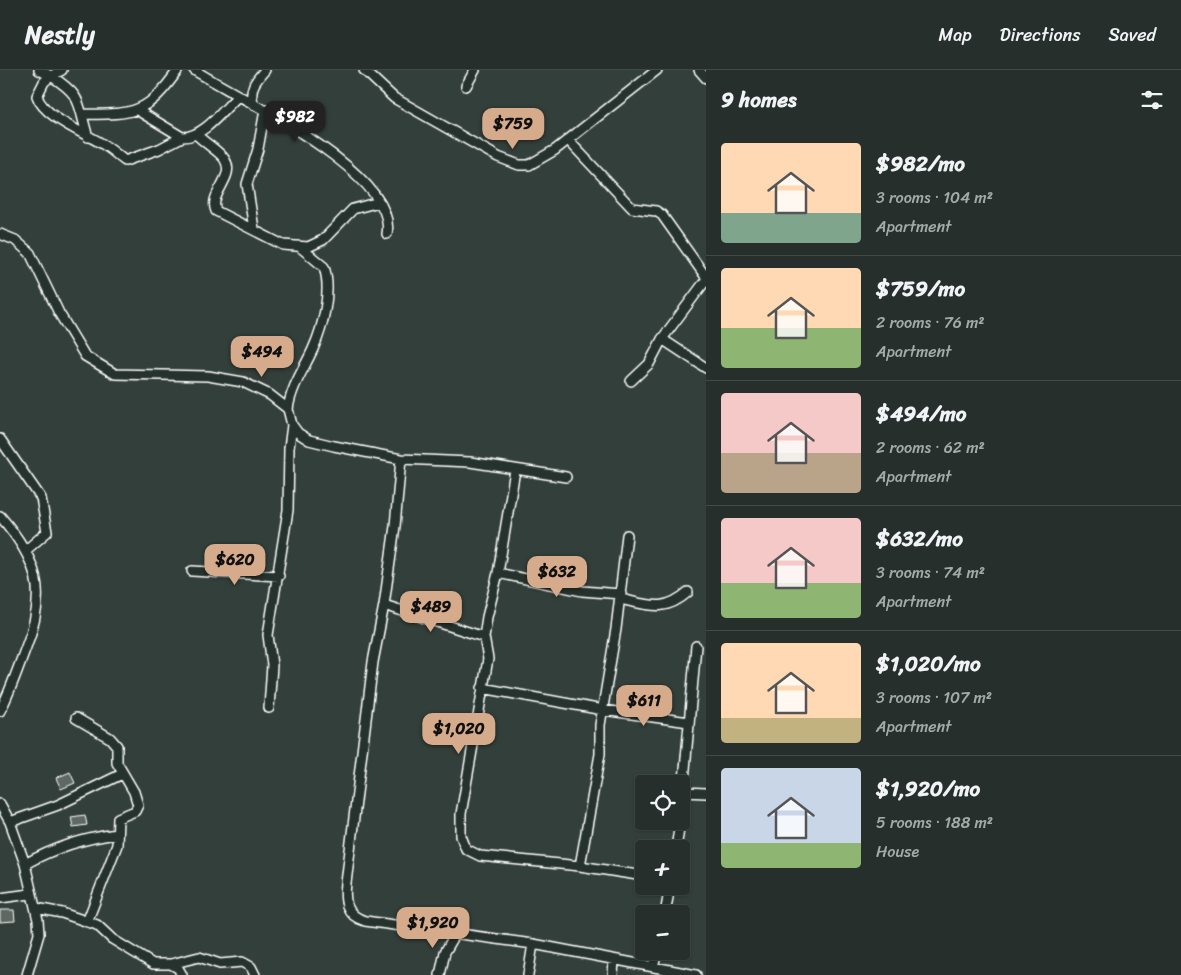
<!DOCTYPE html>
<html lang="en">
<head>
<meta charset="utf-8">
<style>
  :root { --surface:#262f2c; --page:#2e3734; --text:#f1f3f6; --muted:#a4a9a9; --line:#424a48; --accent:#d6ab8b }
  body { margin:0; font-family:Sriracha,sans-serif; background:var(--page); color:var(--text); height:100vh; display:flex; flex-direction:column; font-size:19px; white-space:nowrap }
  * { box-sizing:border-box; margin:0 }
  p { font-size:16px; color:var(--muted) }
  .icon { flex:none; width:28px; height:28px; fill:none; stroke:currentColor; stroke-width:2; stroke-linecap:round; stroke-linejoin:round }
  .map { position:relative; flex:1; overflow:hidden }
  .side { display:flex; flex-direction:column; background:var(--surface); width:475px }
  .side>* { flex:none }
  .controls { position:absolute; left:635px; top:705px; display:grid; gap:10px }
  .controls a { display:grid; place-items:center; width:55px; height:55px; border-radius:5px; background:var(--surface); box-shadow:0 1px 4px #0004,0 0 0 1px var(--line); font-size:25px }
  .price { position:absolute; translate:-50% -42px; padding:0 11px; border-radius:10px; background:var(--accent); color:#111; font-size:16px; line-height:32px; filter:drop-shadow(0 1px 2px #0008) }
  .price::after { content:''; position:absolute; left:50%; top:30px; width:15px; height:11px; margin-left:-8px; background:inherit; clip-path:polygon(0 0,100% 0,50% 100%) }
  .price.active { background:#222; color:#fff }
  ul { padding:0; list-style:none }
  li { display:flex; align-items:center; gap:15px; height:125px; padding:0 15px }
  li+li { border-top:1px solid var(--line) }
  li span { display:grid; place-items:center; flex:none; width:140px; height:100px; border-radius:5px; color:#555 }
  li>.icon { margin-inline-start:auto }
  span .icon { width:60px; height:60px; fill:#fffc; stroke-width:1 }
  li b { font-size:21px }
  h2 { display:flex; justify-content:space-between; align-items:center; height:60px; padding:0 15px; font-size:21px }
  header { display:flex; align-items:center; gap:30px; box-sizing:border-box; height:70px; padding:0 25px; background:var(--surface); border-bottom:1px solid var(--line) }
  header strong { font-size:24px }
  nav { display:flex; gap:28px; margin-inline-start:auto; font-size:18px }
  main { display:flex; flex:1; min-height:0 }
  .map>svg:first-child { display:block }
  .building { fill:#5f6964; stroke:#fff }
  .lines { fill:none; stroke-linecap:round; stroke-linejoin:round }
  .minor-casing { stroke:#fff; stroke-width:12 }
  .minor { stroke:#26332d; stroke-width:9 }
</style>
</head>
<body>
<header>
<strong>Nestly</strong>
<nav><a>Map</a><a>Directions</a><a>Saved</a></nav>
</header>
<main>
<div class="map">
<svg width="706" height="905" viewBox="0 0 706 905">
  <rect width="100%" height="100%" fill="#333f3a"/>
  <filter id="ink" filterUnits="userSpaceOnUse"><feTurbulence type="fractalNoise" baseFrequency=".02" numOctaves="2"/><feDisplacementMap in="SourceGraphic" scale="10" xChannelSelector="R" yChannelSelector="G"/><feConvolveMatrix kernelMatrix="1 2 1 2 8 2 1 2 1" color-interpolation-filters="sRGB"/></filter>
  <g filter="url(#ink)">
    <!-- building -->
    <path class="building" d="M70 702 75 713 61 719 56 708Z
      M85 745 87 755 73 757 71 747Z
      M0 840H14L15 851 0 852Z"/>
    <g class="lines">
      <!-- minor casing -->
      <g class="minor-casing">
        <path id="minor" d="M39 0 51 6 62 0
          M194 0C238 28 399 103 387 164
          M364 0 394 28 498 87 519 95H529L555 80 657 0
          M699 0 706 8
          M466 16 475 0
          M254 35C248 20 255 11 265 0
          M137 40 182 67C203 68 223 40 238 26
          M84 44C134 45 148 43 178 0
          M196 64C203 72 222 83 225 90 236 107 208 124 216 141L283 175 308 177 323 170 353 139 379 132
          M88 67C77 33 84 27 51 6L44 12 37 26C43 46 82 62 99 72 109 77 117 85 125 91L159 79 182 67
          M568 70 632 138 656 141 662 145 706 207
          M254 159 247 114 258 79 265 40
          M0 164 15 170 30 183 59 243 85 286 115 304 208 306 243 312 270 325 288 339 292 355 298 363 309 370 334 376 401 389 470 392 566 407
          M662 269 706 298
          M631 311 649 294 662 269 706 210
          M288 339C291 317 304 299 313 279 323 257 332 221 324 197L300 177
          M0 369 41 428 47 462 25 481
          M401 389 395 456 384 535 373 592 346 813C344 830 345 845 365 851L533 874 696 905
          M515 400 498 503 487 547 484 567 488 589 461 744V766L466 779 480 786 580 796 644 806
          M0 446C38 490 48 522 26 577 18 598 11 620 0 641
          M192 501 279 506
          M498 503 582 521 621 524
          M620 529C649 535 664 543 688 522
          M384 535 484 567
          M482 618 603 640 689 652
          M269 638 272 595 268 565 288 440 289 378 292 355
          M76 648 110 668 117 676V693L134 722 138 735 135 741 118 748 117 775 87 852
          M684 722 706 723
          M0 734 10 752 25 794 38 850 39 864 27 905
          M681 744 696 576
          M10 752 58 735 122 704
          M676 779 680 751
          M25 794C54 778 84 768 117 764
          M580 796 600 684V655L616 559 627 465
          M0 828 30 824
          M36 838 62 843 97 855 112 869 153 894H171L199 887 220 894 242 892 251 897 255 905
          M665 844 670 816
          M171 894 178 898 182 905
          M653 897 657 881
          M440 905 445 882 456 863
          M528 905 533 874
          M613 905 614 890"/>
      </g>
      <!-- minor -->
      <use href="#minor" class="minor"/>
    </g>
  </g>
</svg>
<div class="controls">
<a><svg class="icon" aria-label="locate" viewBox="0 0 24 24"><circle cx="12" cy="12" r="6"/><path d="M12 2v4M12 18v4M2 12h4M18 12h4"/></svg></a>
<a>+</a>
<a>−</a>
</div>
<b class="price active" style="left:295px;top:73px">$982</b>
<b class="price" style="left:513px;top:80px">$759</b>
<b class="price" style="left:262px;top:308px">$494</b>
<b class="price" style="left:235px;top:516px">$620</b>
<b class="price" style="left:557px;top:528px">$632</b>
<b class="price" style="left:431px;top:563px">$489</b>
<b class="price" style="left:644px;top:657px">$611</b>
<b class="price" style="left:459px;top:685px">$1,020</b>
<b class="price" style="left:433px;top:879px">$1,920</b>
</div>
<section class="side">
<h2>9 homes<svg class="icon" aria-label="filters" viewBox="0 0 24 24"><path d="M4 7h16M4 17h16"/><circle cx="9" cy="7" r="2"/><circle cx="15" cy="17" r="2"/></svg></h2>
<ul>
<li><span style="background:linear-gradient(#ffd9b3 70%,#7fa58c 0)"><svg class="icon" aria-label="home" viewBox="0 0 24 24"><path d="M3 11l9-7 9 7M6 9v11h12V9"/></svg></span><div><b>$982/mo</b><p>3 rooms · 104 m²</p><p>Apartment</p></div></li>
<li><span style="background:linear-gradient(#ffd9b3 60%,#8fb573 0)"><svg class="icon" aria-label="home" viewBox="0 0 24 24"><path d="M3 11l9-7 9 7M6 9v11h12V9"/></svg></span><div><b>$759/mo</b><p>2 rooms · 76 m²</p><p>Apartment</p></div></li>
<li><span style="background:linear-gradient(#f6c9c9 60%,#b9a48a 0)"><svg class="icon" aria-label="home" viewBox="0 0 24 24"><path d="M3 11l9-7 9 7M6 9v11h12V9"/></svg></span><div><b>$494/mo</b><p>2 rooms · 62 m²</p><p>Apartment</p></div></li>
<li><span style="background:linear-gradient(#f6c9c9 65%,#8fb573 0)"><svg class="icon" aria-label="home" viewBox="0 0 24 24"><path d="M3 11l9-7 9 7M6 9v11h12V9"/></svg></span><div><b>$632/mo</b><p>3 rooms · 74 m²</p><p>Apartment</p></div></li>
<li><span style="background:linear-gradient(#ffd9b3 75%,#c2b280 0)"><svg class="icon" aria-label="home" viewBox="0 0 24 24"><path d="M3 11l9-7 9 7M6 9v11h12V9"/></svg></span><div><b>$1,020/mo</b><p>3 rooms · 107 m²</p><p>Apartment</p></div></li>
<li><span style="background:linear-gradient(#c9d6e8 75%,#8fb573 0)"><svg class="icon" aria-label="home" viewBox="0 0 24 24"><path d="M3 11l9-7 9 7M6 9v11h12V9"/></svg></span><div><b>$1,920/mo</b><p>5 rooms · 188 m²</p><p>House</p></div></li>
</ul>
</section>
</main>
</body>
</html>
